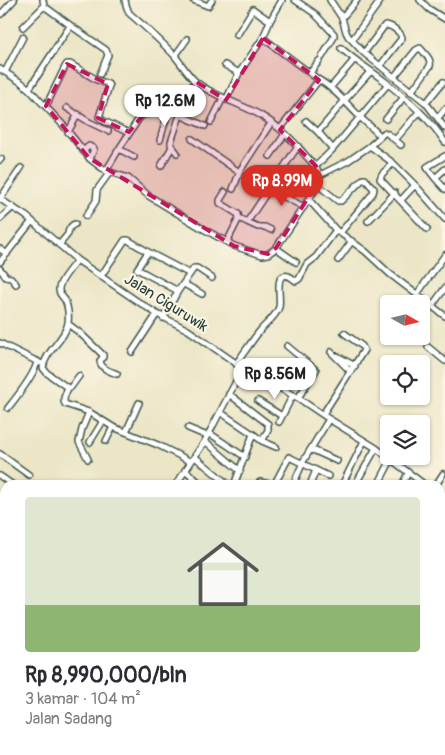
<!DOCTYPE html>
<html lang="id">
<head>
<meta charset="utf-8">
<style>
  :root { --surface:#fff; --page:#f2f2f3; --text:#2b2b33; --muted:#7c7c81; --accent:#d93025 }
  body { margin:0; font-family:Pangolin,sans-serif; background:var(--page); color:var(--text); height:100vh; display:flex; flex-direction:column; font-size:19px; white-space:nowrap }
  * { box-sizing:border-box; margin:0 }
  p { font-size:16px; color:var(--muted) }
  .icon { flex:none; width:28px; height:28px; fill:none; stroke:currentColor; stroke-width:2; stroke-linecap:round; stroke-linejoin:round }
  .map { position:relative; flex:1; overflow:hidden }
  .drawer { position:absolute; left:0px; top:480px; width:445px; height:275px; display:flex; flex-direction:column; background:var(--surface); border-radius:15px 15px 0 0; box-shadow:0 1px 4px #0004 }
  .drawer>* { flex:none }
  .needle { width:32px; rotate:98deg }
  .fabs { position:absolute; left:380px; top:295px; display:grid; gap:10px }
  .fabs a { display:grid; place-items:center; width:50px; height:50px; border-radius:5px; background:var(--surface); box-shadow:0 1px 4px #0004; font-size:25px }
  .price { position:absolute; translate:-50% -42px; padding:0 11px; border-radius:18px; background:#fff; color:#222; font-size:16px; line-height:32px; filter:drop-shadow(0 1px 2px #0008) }
  .price::after { content:''; position:absolute; left:50%; top:30px; width:15px; height:11px; margin-left:-8px; background:inherit; clip-path:polygon(0 0,100% 0,50% 100%) }
  .price.on { background:var(--accent); color:#fff }
  ul { padding:0; list-style:none }
  li { display:grid; align-content:center; gap:10px; height:265px; padding:0 25px }
  li span { display:grid; place-items:center; height:155px; border-radius:5px; color:#555 }
  li>.icon { margin-inline-start:auto }
  span .icon { width:90px; height:90px; fill:#fffc; stroke-width:1 }
  li b { font-size:21px }
  .map>svg:first-child { display:block }
  .lines { fill:none; stroke-linecap:round; stroke-linejoin:round }
  .minor-casing { stroke:#3e564a; stroke-width:8 }
  .minor { stroke:#fff; stroke-width:5 }
  .marked { fill:#c2185b; fill-opacity:0.2; stroke:#c2185b; stroke-width:4; stroke-dasharray:10 6; stroke-linejoin:round }
  .labels { text-anchor:middle; dominant-baseline:central; stroke-width:4.5; stroke-linejoin:round; paint-order:stroke }
  .street-label { font-size:15px; fill:#1f3d34; stroke:#fcf5e5 }
</style>
</head>
<body>
<div class="map">
<svg width="445" height="755" viewBox="0 0 445 755">
  <rect width="100%" height="100%" fill="#fcf5e5"/>
  <filter id="ink" filterUnits="userSpaceOnUse"><feTurbulence type="fractalNoise" baseFrequency=".02" numOctaves="2"/><feDisplacementMap in="SourceGraphic" scale="10" xChannelSelector="R" yChannelSelector="G"/><feConvolveMatrix kernelMatrix="1 2 1 2 8 2 1 2 1" color-interpolation-filters="sRGB"/></filter>
  <filter id="wash" filterUnits="userSpaceOnUse"><feTurbulence type="fractalNoise" baseFrequency=".0096" numOctaves="4" result="noise"/><feDisplacementMap in="SourceGraphic" scale="20" xChannelSelector="R" yChannelSelector="G"/><feGaussianBlur stdDeviation="1.12" result="paint"/><feColorMatrix in="noise" values="0 0 0 0 0 0 0 0 0 0 0 0 0 0 0 0 0 1.4 0 .05"/><feComposite in="paint" operator="in"/></filter>
  <g filter="url(#wash)">
    <rect width="100%" height="100%" fill="#ece6c7"/>
  </g>
  <g filter="url(#ink)">
    <g class="lines">
      <!-- minor casing -->
      <g class="minor-casing">
        <path id="minor" d="M43 0 44 6 74 28 106 50 108 55 100 74
          M193 0 208 6 212 0
          M295 0 314 13 334 34V37L322 57
          M330 0 342 18 346 32 348 36 364 53 426 103 445 128
          M420 0 429 9 445 19
          M1 14 14 0
          M342 18 357 0
          M23 27 44 6
          M237 35 253 9 270 21
          M263 38 319 80 280 129
          M352 40 381 0
          M341 48C355 61 372 71 387 83 409 101 430 119 445 142
          M364 53 385 25C391 25 401 32 402 38L380 66
          M175 56 187 39
          M225 65 239 73
          M0 69 22 83 29 89 63 125 90 159 102 168 110 172 128 178 149 196 200 227 234 246 262 255 268 254 276 248 318 185C323 172 314 165 306 156 293 140 278 125 260 115 239 103 215 97 196 82 187 74 181 63 174 55 160 40 144 26 129 13L126 5 125 0
          M5 72 23 37
          M310 73 319 61
          M394 77 416 50 420 48 421 49C425 54 432 60 430 66L411 92
          M321 81C337 91 347 104 360 117 366 123 374 129 380 136
          M331 87 354 60
          M29 89 70 26
          M226 100 239 73 263 38 270 21 282 0
          M426 103 443 82
          M46 106 65 67 67 64H70L97 80 108 84 109 86 99 117 104 121 129 133
          M67 108 89 122 108 131
          M180 115 205 126
          M438 118 445 109
          M386 119 404 97
          M306 121 318 132
          M211 122 223 98
          M68 132 78 114
          M388 134 401 145
          M192 139 239 172
          M160 140 169 109
          M395 140 419 112
          M370 146 393 163 415 185 445 219
          M119 149 134 157
          M333 149 318 132 345 100 371 71
          M83 151 89 146 94 149 90 159
          M177 153 171 145V142L180 115 181 106
          M270 156 285 134
          M0 160 1 159
          M393 163 382 174 380 179 427 229
          M161 166 172 147
          M316 166 333 149 388 84
          M21 168 0 199 26 216 77 260 134 299 157 314 188 330 243 368 298 398 329 419 376 448 425 485
          M445 169 435 178 445 189
          M106 171 119 149 140 117 145 114 169 109 181 106 195 81
          M320 175 348 161 370 146 384 133
          M435 178 428 169 427 167 445 156
          M318 185 338 201H341L363 179H365L374 189 373 193 340 233
          M233 189 241 169 271 123
          M269 189 304 207
          M225 192 220 200V203L238 214 239 218
          M309 200 336 230 365 251 390 274 445 316
          M401 200 415 185
          M86 216 96 201 97 190 110 172
          M0 219 13 207
          M368 221 395 193
          M247 222 258 227H265L271 230
          M227 242 239 218 247 222 298 146
          M59 245 68 234C68 230 71 225 75 224
          M276 248 296 262
          M0 249 7 254
          M77 260C73 266 58 282 59 290 59 294 63 297 65 300 68 306 69 316 68 323 65 340 45 351 43 368L47 373 68 388C66 393 62 399 65 404L89 412 113 427 158 445 180 456 191 462
          M338 260 352 241
          M0 262 32 221
          M0 269 6 277 11 278 16 284
          M101 276 125 240H128L148 252
          M184 284 202 294
          M178 291 137 269 148 252 190 274
          M417 294 445 255
          M432 306 445 288
          M163 318 178 291 194 268H197L212 278
          M68 324 80 333 103 355V357L100 361C101 369 110 371 117 374
          M0 343 40 363
          M287 346 316 370 298 398
          M428 347 445 361
          M132 352 157 314
          M331 352 351 372
          M337 356 355 366
          M236 364C244 353 251 342 259 332 266 323 276 317 279 307 281 299 276 281 282 277 287 273 292 278 296 281L299 279 307 264 316 257 336 230
          M68 388 71 387 79 376
          M229 394 268 424V430L262 441 253 434
          M258 401 282 416
          M8 408C16 398 36 373 37 361
          M220 412 253 434 234 485
          M323 414 364 350 362 346 344 333
          M279 422 293 395
          M188 428 207 436
          M126 432 139 403
          M209 433 245 457
          M106 441 113 427
          M205 441 240 471
          M262 441 276 447
          M90 442 103 421
          M311 449 337 461
          M0 454 29 475
          M195 457 229 485
          M88 459 79 442 82 429 89 412
          M185 470 202 485
          M0 476 13 485
          M180 485 177 483 205 441 243 368
          M257 485 260 482 274 485 289 457 328 476
          M293 485 304 460 329 419
          M310 485 316 470
          M342 485 364 441
          M355 485 376 448
          M378 485 391 460
          M402 485 408 473
          M436 485 443 474
          M440 496 445 499
          M0 524 5 527
          M440 542 445 544
          M0 549 5 551
          M440 560 445 561
          M440 585 445 568
          M0 607 5 593
          M440 692H445
          M263 750 270 755
          M204 753 206 750
          M232 755 235 750
          M244 755 247 750
          M334 755 337 750"/>
      </g>
      <!-- minor -->
      <use href="#minor" class="minor"/>
    </g>
  </g>
  <!-- marked area -->
  <path class="marked" d="M263 38 319 80 280 130 316 166 320 179 276 248 268 254 234 246 89 158 46 106 67 64 108 84 98 118 129 132 144 114 181 106 195 81 226 100Z"/>
  <g class="labels">
    <!-- street labels -->
    <g class="street-label">
      <text transform="translate(166 303) rotate(32)">Jalan Ciguruwik</text>
    </g>
  </g>
</svg>
<div class="fabs">
<a><svg class="needle" viewBox="-14 -14 28 28"><path d="M0-13l5 13h-10z" fill="#e53935"/><path d="M0 13l5-13h-10z" fill="#7c7c81"/></svg></a>
<a><svg class="icon" aria-label="locate" viewBox="0 0 24 24"><circle cx="12" cy="12" r="6"/><path d="M12 2v4M12 18v4M2 12h4M18 12h4"/></svg></a>
<a><svg class="icon" aria-label="layers" viewBox="0 0 24 24"><path d="M12 4l9 5-9 5-9-5zM3 14l9 5 9-5"/></svg></a>
</div>
<b class="price" style="left:165px;top:127px">Rp 12.6M</b>
<b class="price on" style="left:282px;top:207px">Rp 8.99M</b>
<b class="price" style="left:275px;top:400px">Rp 8.56M</b>
<section class="drawer">
<ul>
<li><span style="background:linear-gradient(#dfe7d0 70%,#8fb573 0)"><svg class="icon" aria-label="home" viewBox="0 0 24 24"><path d="M3 11l9-7 9 7M6 9v11h12V9"/></svg></span><div><b>Rp 8,990,000/bln</b><p>3 kamar · 104 m²</p><p>Jalan Sadang</p></div></li>
</ul>
</section>
</div>
</body>
</html>
